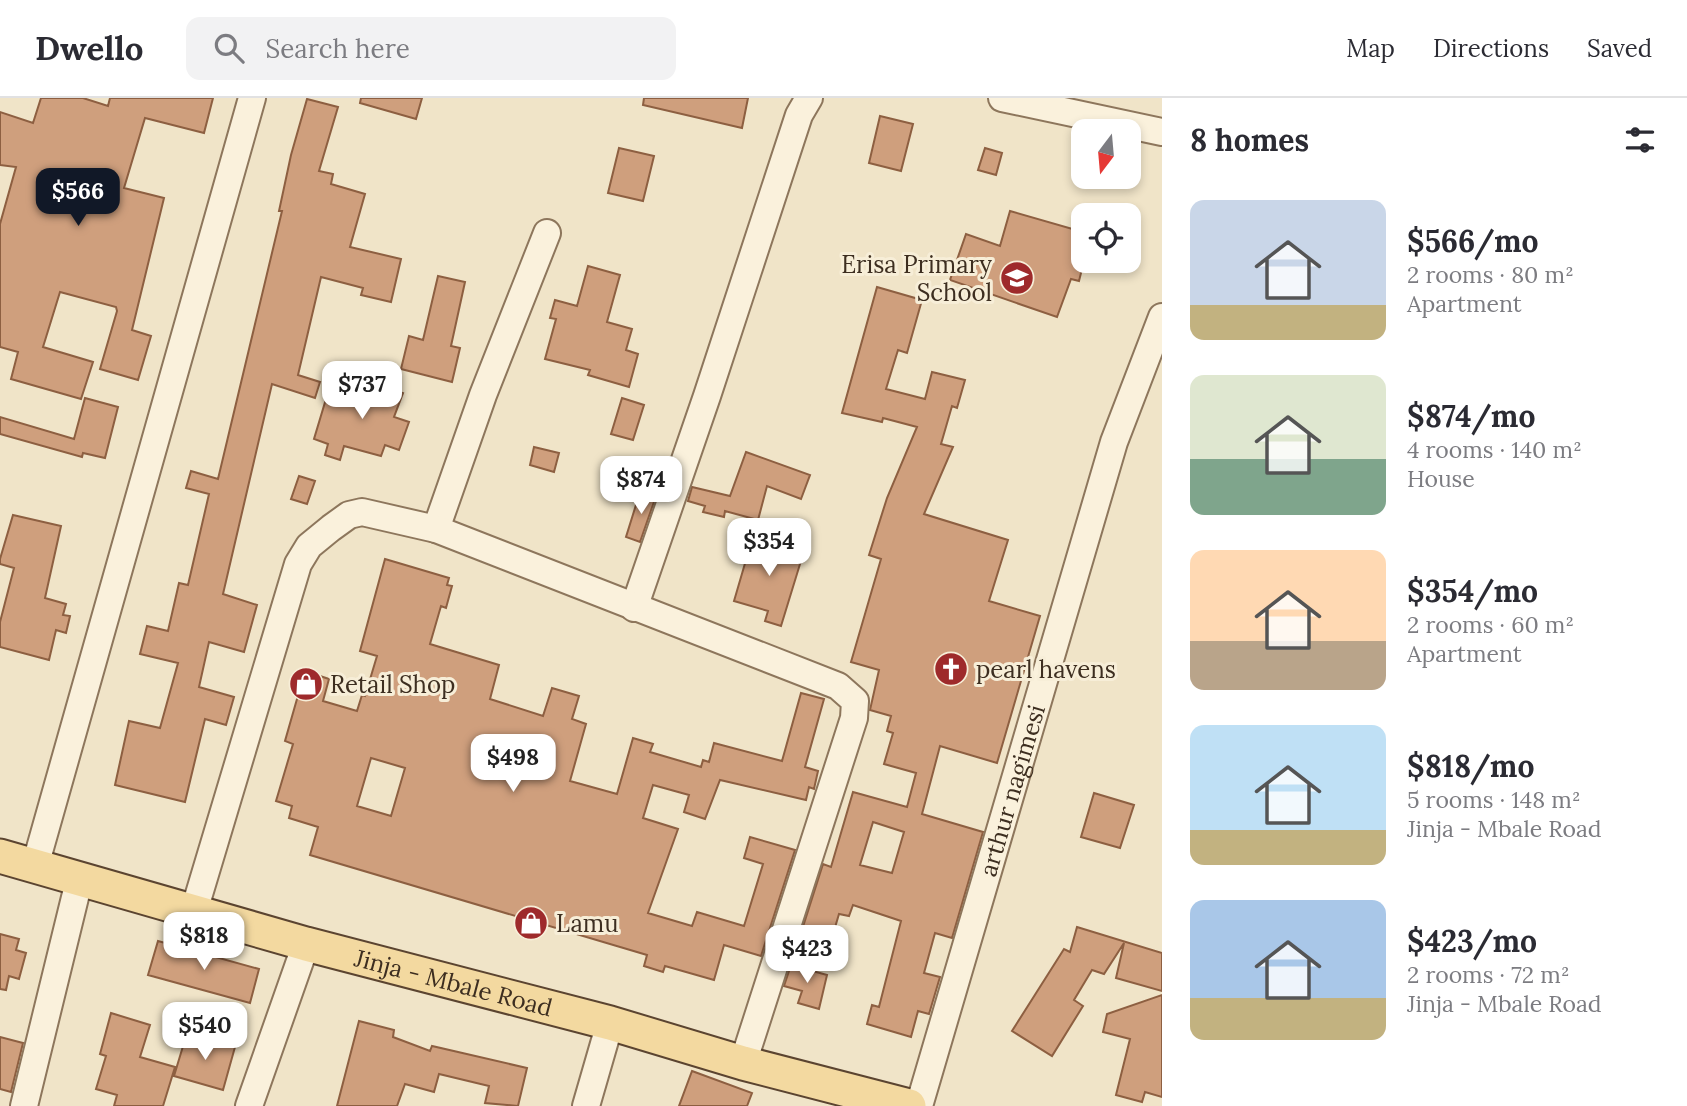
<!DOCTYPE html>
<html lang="en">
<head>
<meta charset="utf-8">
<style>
  :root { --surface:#fff; --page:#f2f2f3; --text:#2b2b33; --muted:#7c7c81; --line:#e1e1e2; --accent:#111827 }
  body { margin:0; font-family:Lora,serif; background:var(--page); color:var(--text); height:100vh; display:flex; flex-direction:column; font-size:26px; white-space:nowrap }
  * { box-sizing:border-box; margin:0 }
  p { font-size:23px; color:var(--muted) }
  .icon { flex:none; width:38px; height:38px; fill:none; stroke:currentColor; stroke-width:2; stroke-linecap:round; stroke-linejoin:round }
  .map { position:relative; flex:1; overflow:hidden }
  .sheet { display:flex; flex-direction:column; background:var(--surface); width:525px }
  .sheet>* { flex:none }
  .needle { width:46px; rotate:196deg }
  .fabs { position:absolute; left:1071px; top:21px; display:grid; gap:14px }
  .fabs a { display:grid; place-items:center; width:70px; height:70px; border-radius:14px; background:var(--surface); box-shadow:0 4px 10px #0003; font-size:35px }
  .price { position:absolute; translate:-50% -60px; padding:0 16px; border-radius:14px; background:#fff; color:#222; font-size:23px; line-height:46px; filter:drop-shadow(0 2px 4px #0008) }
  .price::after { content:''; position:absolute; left:50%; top:42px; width:21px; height:16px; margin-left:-10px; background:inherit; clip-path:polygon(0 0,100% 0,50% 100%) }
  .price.active { background:var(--accent); color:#fff }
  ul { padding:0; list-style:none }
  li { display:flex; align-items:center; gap:21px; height:175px; padding:0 28px }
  li span { display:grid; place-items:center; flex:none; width:196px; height:140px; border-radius:14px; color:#555 }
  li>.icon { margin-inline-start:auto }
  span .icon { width:84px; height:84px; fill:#fffc; stroke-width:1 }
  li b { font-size:30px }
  h2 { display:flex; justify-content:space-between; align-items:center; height:84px; padding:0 28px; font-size:30px }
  header { display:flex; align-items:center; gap:42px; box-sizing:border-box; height:98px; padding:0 35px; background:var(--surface); border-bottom:2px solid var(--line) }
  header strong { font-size:33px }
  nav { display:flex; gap:38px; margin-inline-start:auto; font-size:24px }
  .search { width:490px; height:63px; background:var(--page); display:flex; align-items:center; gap:18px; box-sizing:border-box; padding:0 24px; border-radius:14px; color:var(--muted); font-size:26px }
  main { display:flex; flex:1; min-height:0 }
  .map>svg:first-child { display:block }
  .building { fill:#cf9f7d; stroke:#8d5f41; stroke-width:2; fill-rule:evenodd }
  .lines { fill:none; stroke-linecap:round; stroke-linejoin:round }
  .minor-casing { stroke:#8d765c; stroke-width:30 }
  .major-casing { stroke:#5b4430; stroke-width:37 }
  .minor { stroke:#faf1dc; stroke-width:26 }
  .major { stroke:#f3d9a0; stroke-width:33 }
  .labels { text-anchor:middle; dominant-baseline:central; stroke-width:6; stroke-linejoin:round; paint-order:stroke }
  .poi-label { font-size:24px; fill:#3d2e20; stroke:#f7eed8; text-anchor:start }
  .street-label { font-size:24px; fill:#3d2e20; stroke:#f7eed8 }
</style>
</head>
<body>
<header>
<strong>Dwello</strong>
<div class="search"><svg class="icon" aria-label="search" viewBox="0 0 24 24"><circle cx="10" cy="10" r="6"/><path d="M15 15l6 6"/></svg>Search here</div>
<nav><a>Map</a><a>Directions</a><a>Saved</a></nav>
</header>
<main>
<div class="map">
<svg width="1162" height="1008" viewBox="0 0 1162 1008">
  <rect width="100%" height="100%" fill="#f0e4c8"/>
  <!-- building -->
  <path class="building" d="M41 0H83L108 8 110 0H213L204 35 145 20 124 90 164 100 132 232 151 238 138 282 100 271 117 213 116 209 60 194 43 249 93 264 81 301 11 281 18 254 0 249V126L16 69 0 67V14L33 25Z
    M361 0H422L416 21 360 5Z
    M644 0H748L742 30 643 7Z
    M307 1 338 9 319 73 333 76 331 86 365 96 350 149 401 161 391 204 361 197 363 190 321 179 298 277 320 284 315 300 272 286 223 496 257 507 244 554 209 544 199 589 234 599 226 627 205 621 185 704 115 687 129 623 160 630 178 565 140 556 147 528 168 533 179 485 188 487 209 396 186 390 191 373 218 381 282 113H279L291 57Z
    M880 18 913 26 901 73 869 65Z
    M619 50 654 58 643 103 608 95Z
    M985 50 1002 55 996 77 978 72Z
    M1010 113 1083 134V167L1079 183 1071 181 1057 219 950 182 966 136 1000 148Z
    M588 168 620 177 607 224 632 231 626 252 638 256 629 289 588 277 590 272 545 261 556 221 550 220 555 202 577 208Z
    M438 178 465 184 451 248 460 250 452 284 401 271 409 238 423 242Z
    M877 189 922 202 907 255 898 252 886 291 925 301 932 274 965 282 957 310 952 308 941 346 953 349 924 416 1008 442 989 503 1040 518 997 665 940 648 922 716 983 734 952 840 935 835 924 875 940 879 929 916 918 913 911 939 867 926 872 907 879 909 901 823 853 807 849 818 839 816 831 843 801 835 823 766 831 769 853 694 907 709 916 675 884 666 893 635 887 633 891 618 870 612 879 572 851 564 881 461 869 457 887 400 917 329 883 320 882 324 842 315ZM873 724 904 734 892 775 860 767Z
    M366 282 403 295 394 319 409 324 399 352 385 347 381 358 344 348 340 362 325 357 328 346 314 341 329 291 360 300Z
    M85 300 118 309 105 360 83 355 82 359 0 336V319L74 341Z
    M622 300 644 307 633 342 611 336Z
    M534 349 559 355 554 374 530 367Z
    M746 354 810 377 801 401 767 388 758 422 725 413 724 419 703 414 705 408 688 403 692 389 730 398Z
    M299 378 315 383 307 406 291 401Z
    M640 394 656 398 640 444 626 439Z
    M13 417 61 428 45 500 66 506 63 517 70 518 66 535 56 532 49 562 0 549V524L14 470 0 466V461Z
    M753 438 804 453 781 528 765 523 768 513 734 503Z
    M385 461 449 480 447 487 452 488 446 510 441 508 430 546 499 567 490 601 543 618 552 590 579 598 572 621 586 626 570 683 617 696 633 640 653 646 650 654 701 669 703 662 709 664 714 645 782 663 801 595 824 601 805 669 818 673 814 691 809 689 806 702 720 682 705 721 684 714 689 697 653 687 643 720 678 731 648 815 692 828 697 814 744 828 763 766 744 760 750 739 795 752 761 858 724 847 714 882 665 868 663 874 644 868 647 857 310 757 318 729 289 720 292 708 276 703 293 646 285 643 305 573 329 581 323 603 357 613 362 597 365 598 377 558 360 553ZM371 660 405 670 391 718 357 708Z
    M1094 695 1134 707 1120 750 1081 739Z
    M1077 829 1162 855V893L1116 880 1124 845 1104 876 1092 872 1074 902 1083 908 1052 958 1012 933 1064 851 1070 854Z
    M0 836 19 841 16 852 26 855 19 881 9 878 6 892 0 891Z
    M158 843 259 871 250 905 148 877Z
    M791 867 827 877 819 911 798 905 802 893 784 888Z
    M1162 897V999L1145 994 1142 1004 1116 997 1130 941 1103 934 1107 916Z
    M111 915 150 927 140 959 175 969 163 1008H114L117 997 96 991 106 958 100 956Z
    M359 923 394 932 393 939 430 953 432 948 527 970 518 1008 485 1005 489 988 439 976 434 994 405 986 397 1008H337Z
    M187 935 235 949 223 992 174 978Z
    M0 939 23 945 11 994 0 991Z
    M692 973 752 995 747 1008H679Z"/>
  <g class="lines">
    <!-- minor casing -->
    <g class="minor-casing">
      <g id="minor">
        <path d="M1002 0 1162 34"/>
        <path d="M436 431 483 297 547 135"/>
        <path d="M634 510 707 298 799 17 809 0"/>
        <path d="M35 768 252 0"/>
        <path d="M194 813 298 466 309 448 331 430 349 417 362 414 436 431 838 588 855 603 854 620 743 965"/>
        <path d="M24 1008 80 779"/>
        <path d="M249 1008 306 846"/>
        <path d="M586 1008 610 925"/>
        <path id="s1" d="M919 1008 1114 344 1162 219"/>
      </g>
    </g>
    <!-- major casing -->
    <g class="major-casing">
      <g id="major">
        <path id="s2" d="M0 758 306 846 610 925 743 965 909 1008"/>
      </g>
    </g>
    <!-- minor -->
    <use href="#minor" class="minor"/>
    <!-- major -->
    <use href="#major" class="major"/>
  </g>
  <!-- icons -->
  <defs>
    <g id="school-disc" transform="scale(1.75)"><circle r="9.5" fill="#9e2a2b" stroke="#f7eed8"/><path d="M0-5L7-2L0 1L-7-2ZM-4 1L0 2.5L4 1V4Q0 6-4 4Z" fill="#fff"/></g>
    <g id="church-disc" transform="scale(1.75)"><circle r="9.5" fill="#9e2a2b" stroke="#f7eed8"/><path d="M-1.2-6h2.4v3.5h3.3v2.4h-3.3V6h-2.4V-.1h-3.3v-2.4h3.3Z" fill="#fff"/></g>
    <g id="shop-disc" transform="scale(1.75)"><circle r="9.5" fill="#9e2a2b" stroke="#f7eed8"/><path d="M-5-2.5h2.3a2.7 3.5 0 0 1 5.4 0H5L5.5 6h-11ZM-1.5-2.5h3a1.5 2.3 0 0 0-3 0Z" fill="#fff"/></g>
  </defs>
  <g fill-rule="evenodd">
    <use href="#school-disc" x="1017" y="180"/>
    <use href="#church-disc" x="951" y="571"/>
    <use href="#shop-disc" x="306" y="586"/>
    <use href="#shop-disc" x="531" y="825"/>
  </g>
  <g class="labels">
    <!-- poi labels -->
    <g class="poi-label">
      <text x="992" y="166" text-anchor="end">Erisa Primary<tspan x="992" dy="28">School</tspan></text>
      <text x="976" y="571">pearl havens</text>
      <text x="330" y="586">Retail Shop</text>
      <text x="556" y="825">Lamu</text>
    </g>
    <!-- street labels -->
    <g class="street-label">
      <text stroke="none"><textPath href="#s1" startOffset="329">arthur nagimesi</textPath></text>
      <text stroke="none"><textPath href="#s2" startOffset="471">Jinja - Mbale Road</textPath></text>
    </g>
  </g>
</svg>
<div class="fabs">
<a><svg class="needle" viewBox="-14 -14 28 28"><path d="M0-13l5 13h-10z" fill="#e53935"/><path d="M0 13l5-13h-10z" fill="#7c7c81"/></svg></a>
<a><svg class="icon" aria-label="locate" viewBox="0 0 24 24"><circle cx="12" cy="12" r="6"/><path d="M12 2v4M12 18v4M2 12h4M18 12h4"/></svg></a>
</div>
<b class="price active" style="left:78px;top:130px">$566</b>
<b class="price" style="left:362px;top:323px">$737</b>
<b class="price" style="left:641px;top:418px">$874</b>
<b class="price" style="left:769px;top:480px">$354</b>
<b class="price" style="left:513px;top:696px">$498</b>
<b class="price" style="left:204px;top:874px">$818</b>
<b class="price" style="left:807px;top:887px">$423</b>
<b class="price" style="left:205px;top:964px">$540</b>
</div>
<section class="sheet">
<h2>8 homes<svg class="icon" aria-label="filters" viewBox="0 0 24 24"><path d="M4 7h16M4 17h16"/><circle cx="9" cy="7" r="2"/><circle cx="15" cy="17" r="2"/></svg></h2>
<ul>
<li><span style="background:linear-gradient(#c9d6e8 75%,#c2b280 0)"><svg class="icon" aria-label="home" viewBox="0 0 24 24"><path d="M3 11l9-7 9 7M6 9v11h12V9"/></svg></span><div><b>$566/mo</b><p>2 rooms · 80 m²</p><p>Apartment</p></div></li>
<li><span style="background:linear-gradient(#dfe7d0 60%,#7fa58c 0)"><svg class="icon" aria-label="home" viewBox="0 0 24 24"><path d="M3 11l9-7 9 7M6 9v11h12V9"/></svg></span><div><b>$874/mo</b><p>4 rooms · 140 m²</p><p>House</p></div></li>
<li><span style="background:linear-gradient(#ffd9b3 65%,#b9a48a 0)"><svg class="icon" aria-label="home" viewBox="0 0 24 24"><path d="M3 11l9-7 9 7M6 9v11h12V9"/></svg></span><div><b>$354/mo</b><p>2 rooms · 60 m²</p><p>Apartment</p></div></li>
<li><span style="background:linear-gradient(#bfe0f5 75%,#c2b280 0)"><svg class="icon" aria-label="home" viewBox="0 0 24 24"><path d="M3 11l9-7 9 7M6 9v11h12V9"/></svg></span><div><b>$818/mo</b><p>5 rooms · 148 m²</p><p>Jinja - Mbale Road</p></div></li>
<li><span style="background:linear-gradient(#a9c7e8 70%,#c2b280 0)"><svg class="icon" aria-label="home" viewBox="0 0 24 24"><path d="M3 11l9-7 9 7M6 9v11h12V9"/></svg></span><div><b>$423/mo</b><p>2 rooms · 72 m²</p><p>Jinja - Mbale Road</p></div></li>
</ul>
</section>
</main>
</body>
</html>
